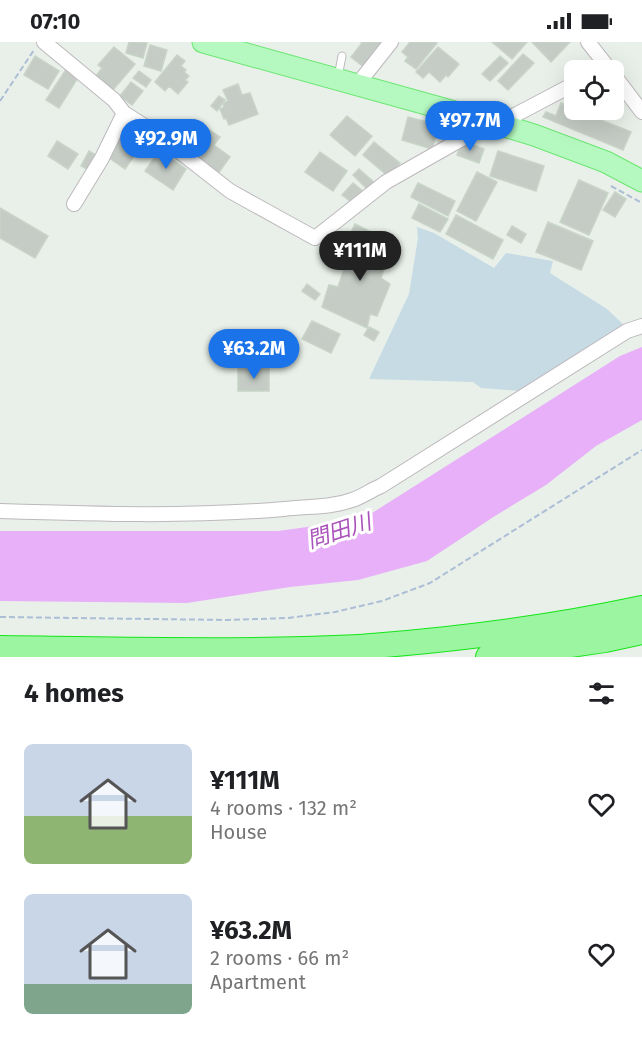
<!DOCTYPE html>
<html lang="en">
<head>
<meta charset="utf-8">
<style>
  :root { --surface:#fff; --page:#f2f2f2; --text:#202124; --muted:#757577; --accent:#1a73e8 }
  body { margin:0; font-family:"Fira Sans","Noto Sans JP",sans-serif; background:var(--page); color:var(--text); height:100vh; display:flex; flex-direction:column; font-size:22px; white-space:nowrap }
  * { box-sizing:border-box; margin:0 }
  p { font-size:20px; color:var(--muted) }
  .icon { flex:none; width:33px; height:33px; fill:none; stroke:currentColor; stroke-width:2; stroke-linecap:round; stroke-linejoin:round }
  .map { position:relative; height:615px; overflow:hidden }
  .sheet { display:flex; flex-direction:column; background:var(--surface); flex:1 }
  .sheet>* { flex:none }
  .buttons { position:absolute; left:564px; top:18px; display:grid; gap:12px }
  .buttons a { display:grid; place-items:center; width:60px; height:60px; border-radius:9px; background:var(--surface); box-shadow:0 6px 24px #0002; font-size:30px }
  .price { position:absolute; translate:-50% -51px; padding:0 14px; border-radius:21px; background:var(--accent); color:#fff; font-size:20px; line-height:39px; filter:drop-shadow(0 2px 3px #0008) }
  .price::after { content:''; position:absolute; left:50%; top:36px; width:18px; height:14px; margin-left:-9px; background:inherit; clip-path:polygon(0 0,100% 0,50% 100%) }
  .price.current { background:#222; color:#fff }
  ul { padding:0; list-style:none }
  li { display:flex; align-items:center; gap:18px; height:150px; padding:0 24px }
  li span { display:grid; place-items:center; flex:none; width:168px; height:120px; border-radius:9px; color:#555 }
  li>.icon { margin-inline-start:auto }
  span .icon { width:72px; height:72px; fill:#fffc; stroke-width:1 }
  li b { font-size:26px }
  h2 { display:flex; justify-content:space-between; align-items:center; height:72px; padding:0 24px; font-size:26px }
  .status { display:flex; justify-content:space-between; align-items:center; height:42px; padding:0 30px; background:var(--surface); direction:ltr }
  .status svg { height:16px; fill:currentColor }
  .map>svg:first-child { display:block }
  .green { fill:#c7dbe5 }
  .water { fill:#e7b0f8 }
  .building { fill:#c5ccc5; stroke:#c7d4c7; stroke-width:1.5 }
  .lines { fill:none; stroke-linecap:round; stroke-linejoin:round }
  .lane-casing { stroke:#bdb8bd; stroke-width:9 }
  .street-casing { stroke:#bdb8bd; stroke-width:16 }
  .primary-casing { stroke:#6be671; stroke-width:23 }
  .highway-casing { stroke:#14e517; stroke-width:26 }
  .path { stroke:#acbdd6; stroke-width:2; stroke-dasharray:6 3; stroke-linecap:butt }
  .lane { stroke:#fff; stroke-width:7 }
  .street { stroke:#fff; stroke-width:14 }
  .primary { stroke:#b5f9c0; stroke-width:21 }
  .highway { stroke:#9bf5a1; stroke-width:24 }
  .labels { text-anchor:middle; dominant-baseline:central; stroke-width:6; stroke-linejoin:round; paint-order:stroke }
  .water-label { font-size:22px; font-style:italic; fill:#aa53bb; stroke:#fff }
</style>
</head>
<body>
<div class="status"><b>07:10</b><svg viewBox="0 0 49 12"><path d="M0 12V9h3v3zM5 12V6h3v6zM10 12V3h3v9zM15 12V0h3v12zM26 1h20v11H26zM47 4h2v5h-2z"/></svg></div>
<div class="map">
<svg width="642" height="615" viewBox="0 0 642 615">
  <rect width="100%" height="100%" fill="#e8f0e9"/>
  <!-- green -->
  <path class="green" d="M417 185 434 191 494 226 506 211 553 219 550 231 607 267 626 285 521 349 481 346 473 340 369 337 409 252 418 196Z"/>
  <!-- water -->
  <path class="water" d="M642 305V378L596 404 546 443 495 474 427 519 358 538 290 545 187 561 0 559V489H278L322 483 372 471 620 314Z"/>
  <!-- building -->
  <path class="building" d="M129 0 147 1 143 16 126 11Z
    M361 0H383L364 25 351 15 362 1Z
    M410 0H436L437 1 416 27 405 19 408 15 402 10Z
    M492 0H527L512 17Z
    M532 0H570L551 20Z
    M150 3 167 8 161 29 144 24Z
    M114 5 135 22 113 48 96 34 102 26 98 23Z
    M438 5 459 22 448 35 446 33 440 40 429 30 423 36 416 30Z
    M523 12 534 21 508 48 498 39Z
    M177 13 185 19 181 24 186 28 184 30 189 34 185 38 188 40 178 52 169 44 165 49 155 40Z
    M35 14 59 29 48 47 24 33Z
    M500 14 508 21 490 39 482 32Z
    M67 26 79 34 59 66 46 58Z
    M139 29 151 38 146 45 133 36Z
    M131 40 143 49 132 63 120 54Z
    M238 42 242 53 250 51 258 72 229 83 226 76 224 77 220 67 224 65 223 61 228 59 223 48Z
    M219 54 225 58 217 69 211 64Z
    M561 61 581 69 582 68H600L596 76 631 90 623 108 543 75 546 70 556 74Z
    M347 74 372 94 355 114 330 93Z
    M408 75 439 83 432 107 402 98Z
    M194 78 220 95 214 103 230 115 217 133 198 118 204 111 182 96Z
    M126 88 144 100 125 127 108 115Z
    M57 99 78 112 68 127 48 114Z
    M462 99 484 107 479 121 457 113Z
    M374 100 400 121 389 135 363 113Z
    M89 109 96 113 89 128 81 124Z
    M159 109 186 127 173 148 145 129Z
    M498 109 544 124 536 149 490 134Z
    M320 110 347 129 333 149 305 130Z
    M359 127 376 142 369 149 353 133Z
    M477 130 497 140 476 179 457 169Z
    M579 138 608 151 589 193 560 180Z
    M353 141 364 150 354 162 342 153Z
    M418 141 455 159 448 174 411 155Z
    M615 150 626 157 615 175 603 168Z
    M419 162 448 177 440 190 412 176Z
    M0 166 48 194 35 216 0 196Z
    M456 173 503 198 493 217 446 192Z
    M548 180 593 199 581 228 536 210Z
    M355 182 389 199 384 211 371 207 368 216 384 227 381 236 390 242 377 274 370 272 367 286 322 265 329 243 338 245 348 215H357L361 201 349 195Z
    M512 184 526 192 521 201 507 193Z
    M392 201 400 205 394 218 385 215Z
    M307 242 320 252 315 258 302 249Z
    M312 279 340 292 331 311 302 297Z
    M369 285 379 290 374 299 364 293Z
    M238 326H269V349H238Z"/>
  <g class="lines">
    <!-- lane casing -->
    <g class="lane-casing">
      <path id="lane" d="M338 35 342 14"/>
    </g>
    <!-- street casing -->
    <g class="street-casing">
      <path id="street" d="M44 0 114 58 124 71 102 116 74 162
        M588 0 610 28
        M614 33 642 70
        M357 43 391 0
        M124 71 157 92 230 149 315 196 386 140 467 94 475 75
        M498 82 574 42
        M0 469C95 472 190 475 284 467 307 464 330 466 352 458 362 455 371 448 381 444L627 289 642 284"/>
    </g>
    <!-- primary casing -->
    <g class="primary-casing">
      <path id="primary" d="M203 0 498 82 534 93 606 120 642 139"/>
    </g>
    <!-- highway casing -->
    <g class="highway-casing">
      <path id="highway" d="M0 606C101 607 203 610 304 607 327 606 350 606 372 604 463 597 553 585 642 566
        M488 615 605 598 642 590"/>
    </g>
    <!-- path -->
    <path class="path" d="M0 59 34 8
      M611 144 642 161
      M0 575 227 578 288 576 335 570 382 559 430 541 642 408"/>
    <!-- lane -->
    <use href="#lane" class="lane"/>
    <!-- street -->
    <use href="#street" class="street"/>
    <!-- primary -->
    <use href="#primary" class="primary"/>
    <!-- highway -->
    <use href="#highway" class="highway"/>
  </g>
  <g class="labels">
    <!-- water labels -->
    <g class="water-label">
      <text transform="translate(339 489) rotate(-18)">問田川</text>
    </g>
  </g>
</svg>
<div class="buttons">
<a><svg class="icon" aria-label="locate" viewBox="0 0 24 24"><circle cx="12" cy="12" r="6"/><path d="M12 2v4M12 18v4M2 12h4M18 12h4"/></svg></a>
</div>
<b class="price" style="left:470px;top:110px">¥97.7M</b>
<b class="price" style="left:166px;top:128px">¥92.9M</b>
<b class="price current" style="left:360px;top:240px">¥111M</b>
<b class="price" style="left:254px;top:338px">¥63.2M</b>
</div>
<section class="sheet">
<h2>4 homes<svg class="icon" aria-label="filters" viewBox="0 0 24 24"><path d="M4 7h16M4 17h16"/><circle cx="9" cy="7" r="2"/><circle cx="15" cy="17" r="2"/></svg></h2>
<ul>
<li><span style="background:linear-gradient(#c9d6e8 60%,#8fb573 0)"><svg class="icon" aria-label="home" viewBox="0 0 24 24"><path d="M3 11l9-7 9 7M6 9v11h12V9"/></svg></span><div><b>¥111M</b><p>4 rooms · 132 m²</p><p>House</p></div><svg class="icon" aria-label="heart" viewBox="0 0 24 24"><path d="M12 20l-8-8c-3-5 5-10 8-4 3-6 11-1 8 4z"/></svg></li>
<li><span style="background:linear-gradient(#c9d6e8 75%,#7fa58c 0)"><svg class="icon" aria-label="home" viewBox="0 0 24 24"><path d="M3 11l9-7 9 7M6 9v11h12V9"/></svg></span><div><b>¥63.2M</b><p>2 rooms · 66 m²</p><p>Apartment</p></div><svg class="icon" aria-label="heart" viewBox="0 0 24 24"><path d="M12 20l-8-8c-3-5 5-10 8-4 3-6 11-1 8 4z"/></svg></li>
</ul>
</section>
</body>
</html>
